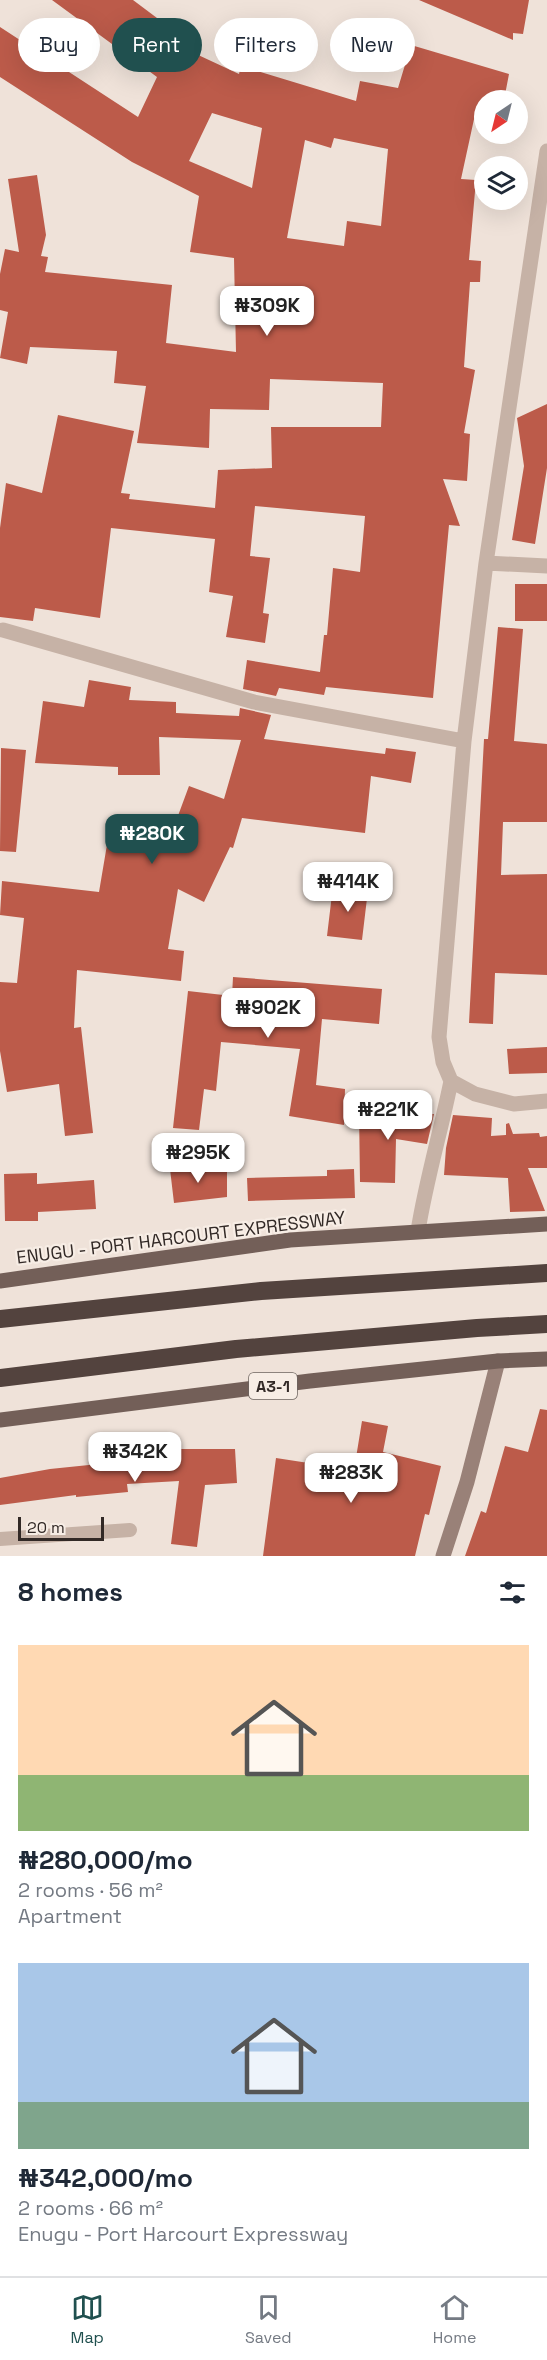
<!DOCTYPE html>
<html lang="en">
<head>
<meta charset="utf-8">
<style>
  :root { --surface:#fff; --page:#f2f2f3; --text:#1f2937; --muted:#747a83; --line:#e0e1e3; --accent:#20504f }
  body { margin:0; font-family:"Space Grotesk",sans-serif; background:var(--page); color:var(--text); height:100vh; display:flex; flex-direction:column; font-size:22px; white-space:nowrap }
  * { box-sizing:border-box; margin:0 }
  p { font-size:20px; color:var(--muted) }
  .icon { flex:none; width:33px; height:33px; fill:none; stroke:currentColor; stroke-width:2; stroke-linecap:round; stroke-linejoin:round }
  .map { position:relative; height:1556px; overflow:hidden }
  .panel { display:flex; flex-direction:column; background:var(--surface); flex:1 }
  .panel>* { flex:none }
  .banner { position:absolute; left:18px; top:18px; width:512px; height:54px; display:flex; gap:12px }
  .needle { width:39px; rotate:215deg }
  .buttons { position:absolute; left:474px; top:90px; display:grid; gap:12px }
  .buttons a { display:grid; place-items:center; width:54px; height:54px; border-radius:50%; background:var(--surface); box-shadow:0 6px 24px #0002; font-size:30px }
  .scale { position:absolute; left:18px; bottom:15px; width:86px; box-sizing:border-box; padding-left:6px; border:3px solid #322926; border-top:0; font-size:16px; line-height:21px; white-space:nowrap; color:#322926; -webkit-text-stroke:4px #f7ede5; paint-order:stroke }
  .price { position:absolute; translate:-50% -51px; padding:0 14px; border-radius:12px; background:#fff; color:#222; font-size:20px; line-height:39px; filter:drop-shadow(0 2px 3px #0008) }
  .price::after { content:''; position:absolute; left:50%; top:36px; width:18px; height:14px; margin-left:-9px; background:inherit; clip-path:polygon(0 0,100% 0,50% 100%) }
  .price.on { background:var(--accent); color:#fff }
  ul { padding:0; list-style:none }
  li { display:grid; align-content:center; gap:12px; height:318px; padding:0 18px }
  li span { display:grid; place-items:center; height:186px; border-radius:0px; color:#555 }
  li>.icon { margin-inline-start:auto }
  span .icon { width:108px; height:108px; fill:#fffc; stroke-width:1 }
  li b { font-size:26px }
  h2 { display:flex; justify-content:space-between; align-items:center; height:72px; padding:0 18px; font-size:26px }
  .chip { padding:0 21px; border-radius:27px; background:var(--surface); box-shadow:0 6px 24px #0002; font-size:21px; line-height:54px }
  .chip.on { background:var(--accent); color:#fff }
  .menu { display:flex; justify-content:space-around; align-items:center; height:84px; border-top:2px solid var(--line); background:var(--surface); font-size:16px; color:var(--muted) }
  .menu a { display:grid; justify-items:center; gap:3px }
  .menu .on { color:var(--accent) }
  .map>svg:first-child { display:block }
  .building { fill:#bc5b4a; fill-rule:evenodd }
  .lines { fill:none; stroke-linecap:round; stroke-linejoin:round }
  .lane { stroke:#c6b2a6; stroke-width:14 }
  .street { stroke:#c6b2a6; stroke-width:15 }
  .secondary { stroke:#998178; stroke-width:15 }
  .primary { stroke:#735f58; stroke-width:15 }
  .highway { stroke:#53433e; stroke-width:18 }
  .labels { text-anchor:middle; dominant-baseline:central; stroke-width:4.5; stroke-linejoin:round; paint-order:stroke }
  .shield { fill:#f7ede5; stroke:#6d645f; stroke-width:1.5 }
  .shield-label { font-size:16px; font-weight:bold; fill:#322926 }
  .street-label { font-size:18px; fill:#322926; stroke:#f7ede5 }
</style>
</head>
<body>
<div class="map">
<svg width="547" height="1556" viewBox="0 0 547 1556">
  <rect width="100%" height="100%" fill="#efe2d9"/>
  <!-- building -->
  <path class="building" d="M52 0H133L173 30 166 40 239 74 241 66 356 101 360 81 398 88 411 45 509 74 504 100H484V112L476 110 461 179 476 180 469 260 481 261 480 282H470L464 367 475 370 464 433 470 434 467 481 443 479 460 526 449 525 433 698 326 687 324 695 279 688 276 696 243 689 247 660 320 672 324 635H327L333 568 360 572 365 516 255 506 250 556 270 558 263 613 269 614 265 643 226 637 233 596 209 592 215 539 111 528 100 618 35 608 33 621 0 617V528L6 483 42 493 58 415 134 431 121 493 130 494 129 499 215 508 218 470 272 468 271 427H381L383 383 270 379 269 410 210 409 209 448 137 443 146 386 114 383 117 351 30 347 27 364 0 358 8 312 0 310V274L5 249 19 252 8 179 37 175 46 235 41 256 48 257 45 272 172 285 166 343 236 352 234 258 190 252 199 196 132 162 0 77V27L138 117 157 77ZM212 113 262 128 252 188 189 161ZM334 138 388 149 381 226 347 221 344 246 287 238 305 140 331 148Z
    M419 0H529L523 34 513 33V40Z
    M547 404V468L535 544 512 540 524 466 517 418Z
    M515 584H547V621H515Z
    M498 627 523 629 514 741 547 744V822H503L501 875 547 874V975L495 973 493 1024 469 1023 484 739H488Z
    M89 680 131 687 129 700 176 702V713L239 716 240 708 271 715 264 739 385 754 386 748 416 752 411 783 371 776 365 833 242 818 233 848 230 847 204 902 178 889 168 949 184 951 181 981 77 970 74 1028 81 1027 93 1133 65 1136 59 1084 7 1092 0 1051V982L17 983 24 918 0 915 2 881 99 892 111 821 172 832 189 786 224 799 241 740 159 737 160 775H118V767L35 763 43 701 84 707Z
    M1 748 26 750 16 852 0 851Z
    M333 886 368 890 362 940 327 936Z
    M233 977 382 989 379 1024 322 1019 316 1085 345 1089 344 1125 289 1116 300 1049 221 1042 216 1091 204 1089 199 1130 173 1128 188 991 232 996Z
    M547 1047V1073L509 1074 507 1049Z
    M359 1110 434 1114 427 1144 396 1139 395 1183 360 1182Z
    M453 1115 492 1118 491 1136 506 1135V1124L509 1123 513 1134 539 1133 540 1137 547 1136V1168H528L545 1211 510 1212 508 1178 444 1175 446 1148Z
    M201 1166 202 1171H227V1197L174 1203 170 1169Z
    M354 1169 355 1198 248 1201 247 1178 327 1176V1170Z
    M37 1173V1184L94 1180 96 1209 38 1212V1221H5L4 1174Z
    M540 1409 547 1410V1556H465L481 1511 486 1513 505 1446 528 1452Z
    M362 1421 388 1426 383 1452 441 1466 429 1515 425 1514 415 1556H263L276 1458 354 1470Z
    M173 1449H235L237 1483 205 1485 197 1547 171 1544 179 1481 127 1484 128 1492 76 1497V1495L0 1505V1478L50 1469 157 1458 156 1450Z"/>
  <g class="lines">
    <!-- lane -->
    <path class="lane" d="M0 1539 130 1530"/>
    <!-- street -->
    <path class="street" d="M547 151 486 563 464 741 439 1037 443 1062 451 1081 475 1094 514 1104 547 1101
      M486 563 547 566
      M3 630 254 702 464 741
      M418 1231C426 1180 441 1131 451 1081"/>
    <!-- secondary -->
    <path class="secondary" d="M443 1556 467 1482 498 1361"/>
    <!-- primary -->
    <path class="primary" d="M0 1281 290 1240 547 1224
      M0 1420 310 1381 498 1361 547 1359"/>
    <!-- highway -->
    <path class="highway" d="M0 1319 261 1291 547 1273
      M0 1378 236 1349 477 1328 547 1324"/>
  </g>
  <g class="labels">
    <!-- shield labels -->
    <rect class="shield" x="249" y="1373" width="48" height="26" rx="4.5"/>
    <g class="shield-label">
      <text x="273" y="1386">A3-1</text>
    </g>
    <!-- street labels -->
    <g class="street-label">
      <text transform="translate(181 1237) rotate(-7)">ENUGU - PORT HARCOURT EXPRESSWAY</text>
    </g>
  </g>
</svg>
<div class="buttons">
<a><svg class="needle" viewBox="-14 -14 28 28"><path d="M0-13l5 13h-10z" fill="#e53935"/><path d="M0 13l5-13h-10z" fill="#747a83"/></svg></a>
<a><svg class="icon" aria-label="layers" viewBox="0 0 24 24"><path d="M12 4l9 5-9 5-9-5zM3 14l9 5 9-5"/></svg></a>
</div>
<div class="scale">20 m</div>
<b class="price" style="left:267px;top:337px">₦309K</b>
<b class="price on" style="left:152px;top:865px">₦280K</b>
<b class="price" style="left:348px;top:913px">₦414K</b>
<b class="price" style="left:268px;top:1039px">₦902K</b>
<b class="price" style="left:388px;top:1141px">₦221K</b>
<b class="price" style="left:198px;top:1184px">₦295K</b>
<b class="price" style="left:135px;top:1483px">₦342K</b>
<b class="price" style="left:351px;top:1504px">₦283K</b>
<div class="banner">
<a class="chip">Buy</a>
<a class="chip on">Rent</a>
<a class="chip">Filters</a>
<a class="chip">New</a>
</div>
</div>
<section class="panel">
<h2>8 homes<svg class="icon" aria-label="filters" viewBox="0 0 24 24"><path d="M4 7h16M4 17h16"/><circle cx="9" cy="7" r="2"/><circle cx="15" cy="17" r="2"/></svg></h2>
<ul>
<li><span style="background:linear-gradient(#ffd9b3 70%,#8fb573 0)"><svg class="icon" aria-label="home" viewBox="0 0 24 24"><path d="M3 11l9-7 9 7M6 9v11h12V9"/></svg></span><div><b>₦280,000/mo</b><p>2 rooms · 56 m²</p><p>Apartment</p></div></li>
<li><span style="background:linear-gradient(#a9c7e8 75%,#7fa58c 0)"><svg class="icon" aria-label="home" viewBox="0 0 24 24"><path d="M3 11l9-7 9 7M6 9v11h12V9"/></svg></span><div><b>₦342,000/mo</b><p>2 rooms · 66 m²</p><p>Enugu - Port Harcourt Expressway</p></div></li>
</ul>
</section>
<nav class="menu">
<a class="on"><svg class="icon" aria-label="map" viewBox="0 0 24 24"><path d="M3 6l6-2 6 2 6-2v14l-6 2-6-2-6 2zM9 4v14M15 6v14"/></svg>Map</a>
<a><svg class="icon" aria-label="saved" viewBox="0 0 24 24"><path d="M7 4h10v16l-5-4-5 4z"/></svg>Saved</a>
<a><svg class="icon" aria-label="home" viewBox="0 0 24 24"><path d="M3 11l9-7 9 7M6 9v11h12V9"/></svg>Home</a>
</nav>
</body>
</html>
